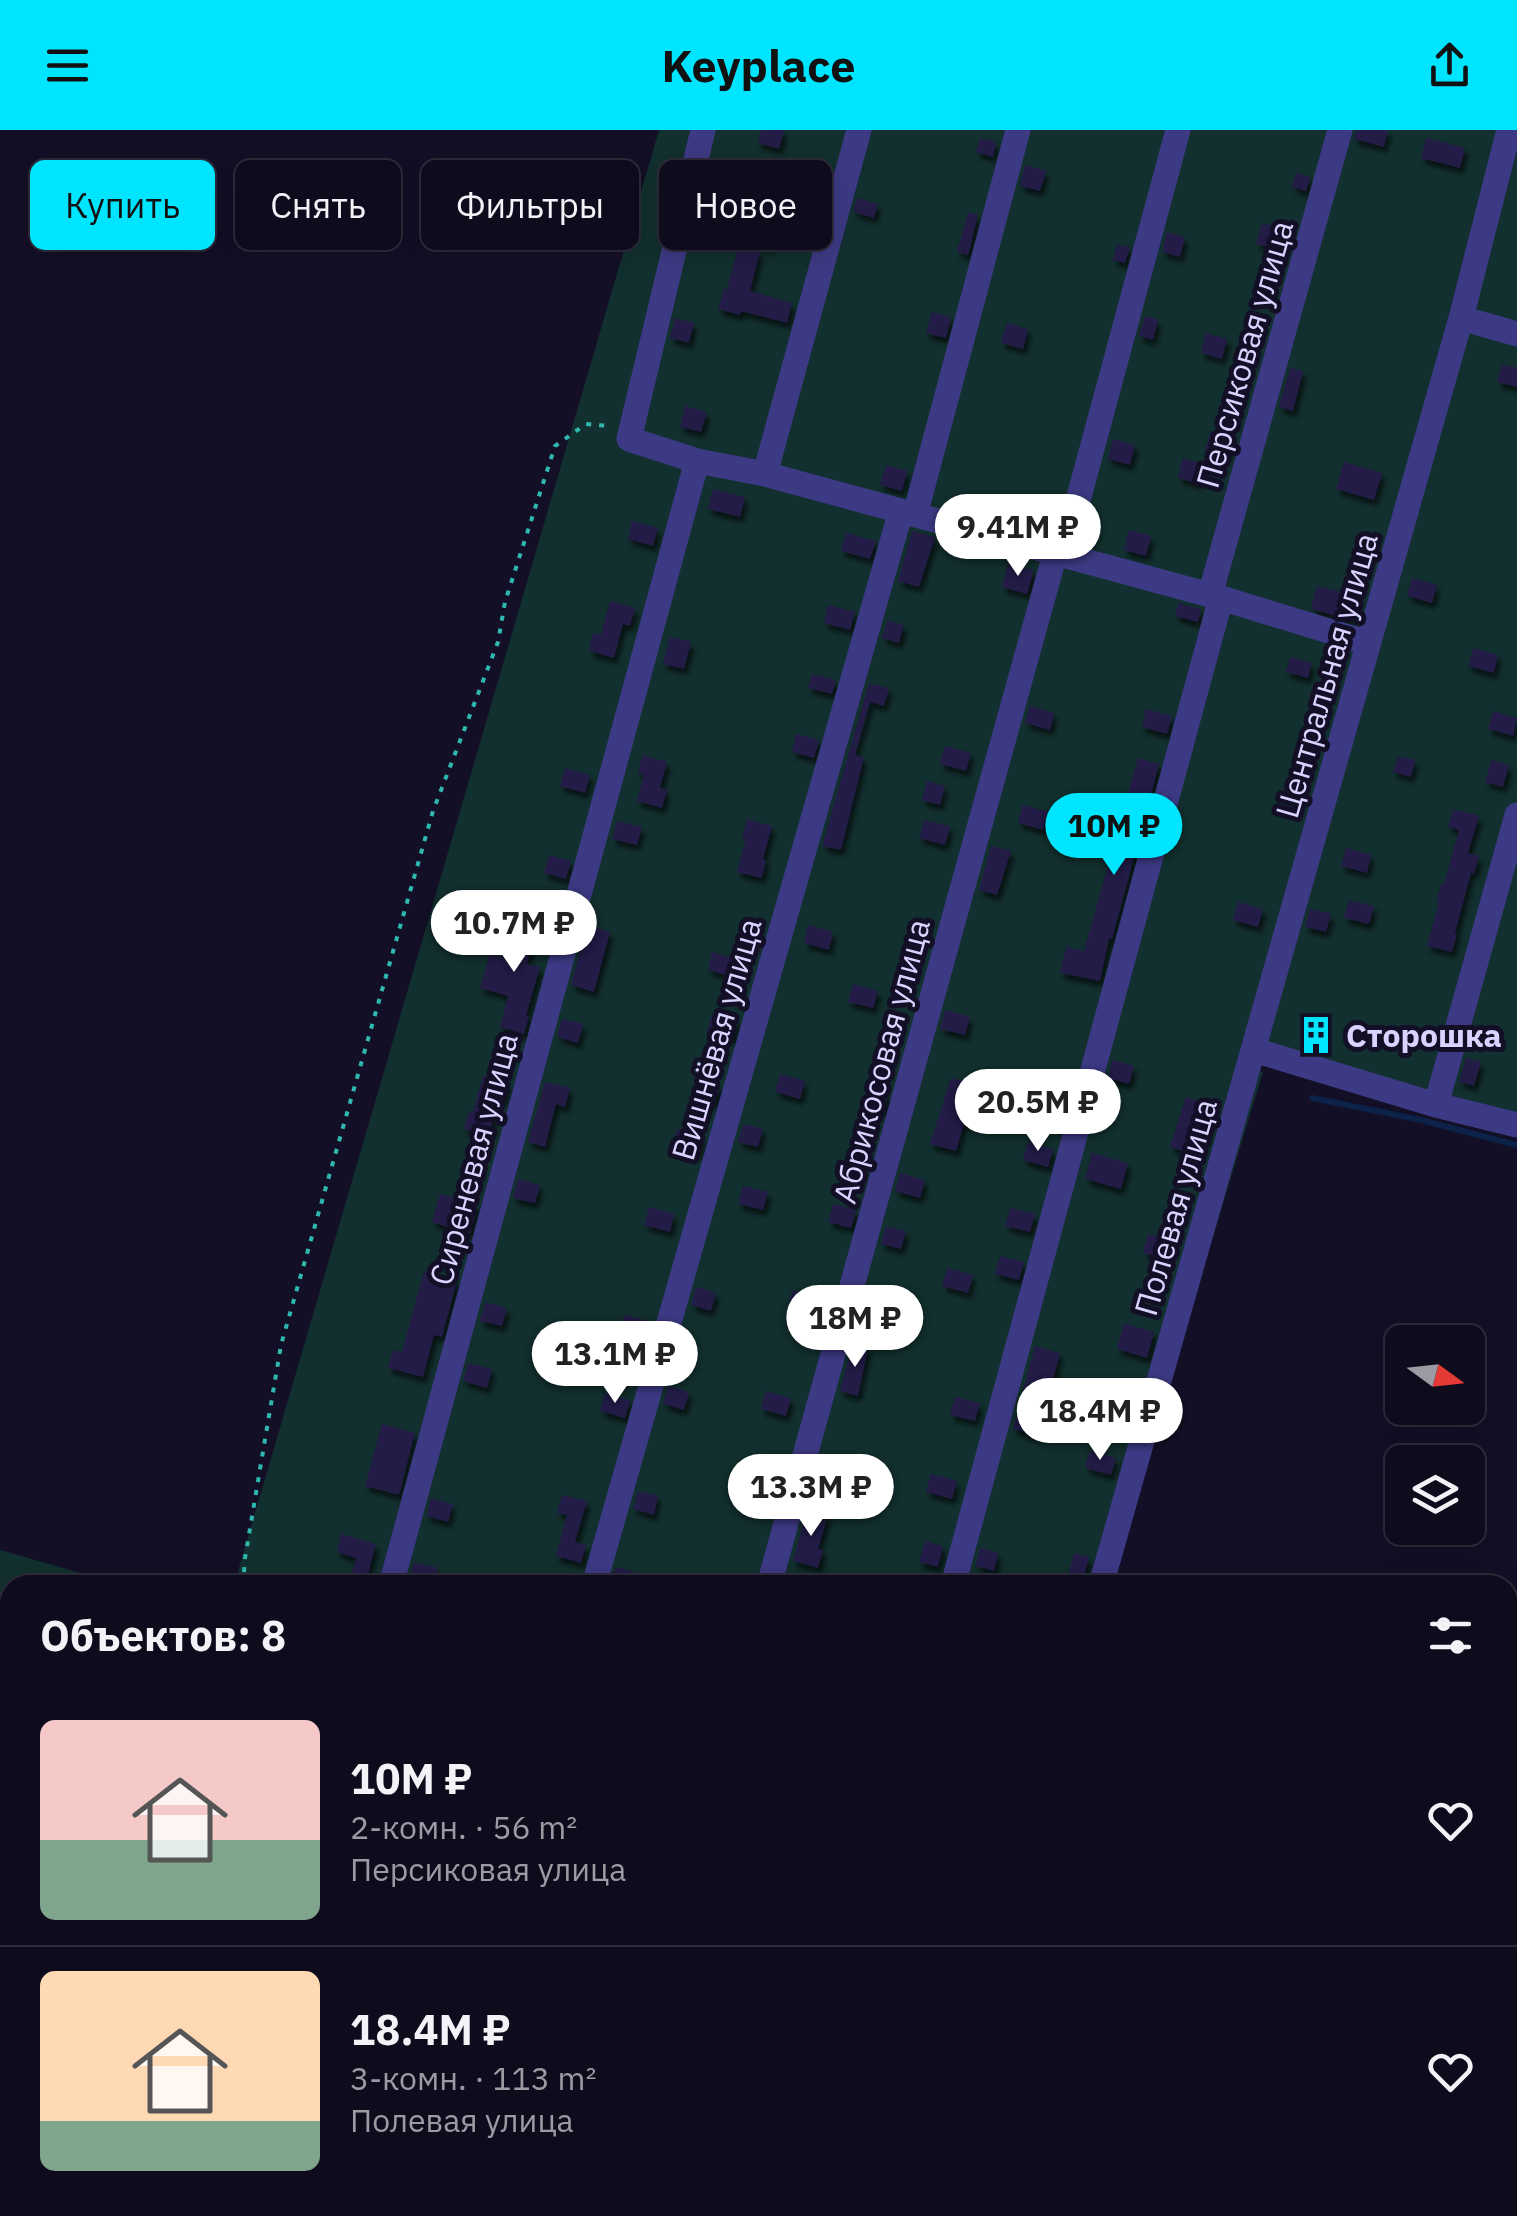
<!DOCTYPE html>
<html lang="ru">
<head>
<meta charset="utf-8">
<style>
  :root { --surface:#0e0b1c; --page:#171425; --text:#f1f3f6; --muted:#9b9ba3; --line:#2e2b3b; --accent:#00e5ff }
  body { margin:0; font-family:"IBM Plex Sans",sans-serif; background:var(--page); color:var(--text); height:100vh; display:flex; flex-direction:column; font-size:38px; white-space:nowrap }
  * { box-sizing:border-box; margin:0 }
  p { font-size:32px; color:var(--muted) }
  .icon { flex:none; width:55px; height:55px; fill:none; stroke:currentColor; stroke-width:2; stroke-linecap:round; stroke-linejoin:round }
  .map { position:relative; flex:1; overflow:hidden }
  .details { position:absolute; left:0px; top:1445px; width:1518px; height:642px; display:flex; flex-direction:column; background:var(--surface); border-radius:30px 30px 0 0; box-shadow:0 5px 25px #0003,0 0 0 2px var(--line) }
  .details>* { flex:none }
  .top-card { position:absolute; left:30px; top:30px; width:1000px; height:90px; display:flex; gap:20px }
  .needle { width:65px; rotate:105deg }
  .fabs { position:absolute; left:1385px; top:1195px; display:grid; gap:20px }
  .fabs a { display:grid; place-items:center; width:100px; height:100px; border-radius:15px; background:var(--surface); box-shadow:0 5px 25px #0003,0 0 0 2px var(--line); font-size:50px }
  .price { position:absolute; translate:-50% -85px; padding:0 22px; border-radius:35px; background:#fff; color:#222; font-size:32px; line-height:65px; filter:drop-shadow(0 2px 5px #0008) }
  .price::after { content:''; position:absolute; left:50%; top:60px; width:30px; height:22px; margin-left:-15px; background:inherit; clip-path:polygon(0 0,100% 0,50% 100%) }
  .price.on { background:var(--accent); color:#111 }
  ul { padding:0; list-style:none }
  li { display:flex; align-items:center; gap:30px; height:250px; padding:0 40px }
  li+li { border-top:2px solid var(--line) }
  li span { display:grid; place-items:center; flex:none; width:280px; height:200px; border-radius:15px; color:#555 }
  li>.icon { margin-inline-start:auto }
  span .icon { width:120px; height:120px; fill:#fffc; stroke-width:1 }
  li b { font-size:42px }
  h2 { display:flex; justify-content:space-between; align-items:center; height:120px; padding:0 40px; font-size:42px }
  .chip { padding:0 35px; border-radius:15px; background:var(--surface); box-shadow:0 5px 25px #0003,0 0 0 2px var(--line); font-size:35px; line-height:90px }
  .chip.on { background:var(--accent); color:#111 }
  header { display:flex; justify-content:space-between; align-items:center; height:130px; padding:0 40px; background:var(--accent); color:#111; font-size:45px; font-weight:800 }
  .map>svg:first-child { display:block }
  .green { fill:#12302f }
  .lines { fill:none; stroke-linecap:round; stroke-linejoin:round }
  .stream { stroke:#0c2248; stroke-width:6 }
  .building { fill:#241b47; filter:url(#shadow) }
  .path { stroke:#2fb8b0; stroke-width:4; stroke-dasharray:5 8; stroke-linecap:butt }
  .minor { stroke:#3d3a85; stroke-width:25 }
  .labels { text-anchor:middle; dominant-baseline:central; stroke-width:10; stroke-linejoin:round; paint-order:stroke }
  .street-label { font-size:32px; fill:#d9d4ff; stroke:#130f26 }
  .poi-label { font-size:32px; font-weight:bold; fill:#d9d4ff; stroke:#130f26; text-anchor:start }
</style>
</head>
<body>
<header><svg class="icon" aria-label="menu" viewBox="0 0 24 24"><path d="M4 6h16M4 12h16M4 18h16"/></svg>Keyplace<svg class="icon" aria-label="share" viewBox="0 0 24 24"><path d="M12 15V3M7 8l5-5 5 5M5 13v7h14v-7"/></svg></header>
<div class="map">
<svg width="1517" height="2086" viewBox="0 0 1517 2086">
  <defs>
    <filter id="shadow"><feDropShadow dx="3.5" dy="6" stdDeviation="2.5" flood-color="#0009"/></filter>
  </defs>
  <rect width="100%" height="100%" fill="#130f26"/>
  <!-- green -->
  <path class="green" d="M659 0H1497L1405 353 1246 938 1263 942 1107 1455H234Z
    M1517 0V995L1254 920Z
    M0 1420 123 1455H10V1482L0 1480Z
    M1508 1764 1517 1767V1873L1508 1871Z"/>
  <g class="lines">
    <!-- stream -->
    <path class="stream" d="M1312 968 1421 990 1517 1015"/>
  </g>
  <!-- building -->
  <path class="building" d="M761 0H784L779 19 758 13Z
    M1356 0H1388L1384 17 1354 9Z
    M980 8 996 12 993 27 976 22Z
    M1426 8 1465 18 1460 38 1421 28Z
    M1025 35 1046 41 1040 61 1020 56Z
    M768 38 789 43 784 64 763 58Z
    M1296 43 1310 47 1306 61 1292 57Z
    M857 68 878 74 874 88 853 82Z
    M968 82 978 85 968 125 957 122Z
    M754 92 776 98 770 118 749 112Z
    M1262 93 1283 99 1277 119 1256 114Z
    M1167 102 1185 107 1180 127 1162 122Z
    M1117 114 1130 117 1125 133 1113 130Z
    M739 115 760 121 750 161 792 173 787 193 741 181 740 185 718 179 724 159H727Z
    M932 182 951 187 946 208 926 203Z
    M1145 186 1158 190 1153 210 1139 206Z
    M675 188 694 193 689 213 670 208Z
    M1007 193 1028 199 1023 219 1001 213Z
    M1206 203 1227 209 1222 229 1201 223Z
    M1502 234 1517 238V257L1497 252Z
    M1290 238 1303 241 1293 281 1279 277Z
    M685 276 707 282 701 302 680 297Z
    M1211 301 1232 307 1227 327 1205 321Z
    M1113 309 1135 315 1130 335 1108 329Z
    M1183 328 1205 334 1199 354 1178 348Z
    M1344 332 1382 343 1374 370 1336 359Z
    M886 335 907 341 902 361 880 355Z
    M713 359 745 367 740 387 708 379Z
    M632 391 658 398 653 416 628 409Z
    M1129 400 1151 406 1146 426 1124 420Z
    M912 401 935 407 919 457 898 451Z
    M846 403 876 411 870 429 841 421Z
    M1008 434 1034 440 1027 464 1002 457Z
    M1412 448 1437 455 1432 473 1407 466Z
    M1317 456 1356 465 1350 490 1311 479Z
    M610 471 635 478 630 496 623 494 614 528 589 521 593 503 601 505Z
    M1179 473 1201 479 1198 492 1175 486Z
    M828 475 855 482 850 500 824 493Z
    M887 490 904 495 899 513 882 508Z
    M670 507 691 512 684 539 663 534Z
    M1473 518 1498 525 1494 543 1468 536Z
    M1290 527 1312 533 1308 548 1286 542Z
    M812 544 836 550 832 564 808 558Z
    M869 553 889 558 884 576 870 572 855 625 864 627 841 720 822 716Z
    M1030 576 1054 583 1050 600 1025 593Z
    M1146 579 1172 586 1167 604 1142 597Z
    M1493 581 1517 588 1513 606 1488 599Z
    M796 604 819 610 814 628 792 622Z
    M945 616 971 623 966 641 940 634Z
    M642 625 667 632 660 658 667 660 662 678 637 671 644 645 638 643Z
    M1398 626 1415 630 1411 647 1393 642Z
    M1138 628 1159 634 1112 809H1109L1100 851 1060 843 1066 817 1084 821Z
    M1491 630 1509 635 1503 657 1485 652Z
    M565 638 590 645 585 663 560 656Z
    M927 651 945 656 940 675 922 670Z
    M1023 675 1048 682 1043 700 1018 693Z
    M1453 679 1479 686 1468 723 1479 726 1474 744 1471 743 1455 803 1457 804 1452 822 1427 816 1439 772H1436L1441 754 1444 755 1459 700 1448 697Z
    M747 689 772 696 763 729 766 730 762 748 737 742 746 708H742Z
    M924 690 950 696 945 715 919 708Z
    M617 691 642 697 637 715 612 709Z
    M991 716 1011 721 997 765 979 760Z
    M1346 718 1371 725 1367 743 1341 736Z
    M549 725 571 731 566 749 544 743Z
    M1349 770 1374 776 1369 794 1344 788Z
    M1238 772 1263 779 1258 797 1233 790Z
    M1310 779 1331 784 1326 802 1305 797Z
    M513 787 538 794 527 834 540 837 526 885 529 886 524 904 500 897 508 866 480 858 490 824 502 827Z
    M587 795 610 802 594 862 571 855Z
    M808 795 833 802 829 820 804 813Z
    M712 822 737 829 733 847 708 840Z
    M853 854 878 861 873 878 848 872Z
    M945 880 970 887 965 905 940 899Z
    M712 884 737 890 732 909 707 902Z
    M562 889 583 894 578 913 557 907Z
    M1466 928 1481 932 1474 956 1459 952Z
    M1112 930 1134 936 1129 954 1108 948Z
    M780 944 805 951 800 969 775 962Z
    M483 946 508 953 503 970 498 969 489 1005 464 999 469 981 473 982Z
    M951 948 976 955 956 1021 930 1014Z
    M696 949 720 955 715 973 691 966Z
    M545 952 570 958 565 977 556 974 545 1017 528 1012Z
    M869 958 888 964 884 981 865 976Z
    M1011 959 1036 965 1031 983 1006 977Z
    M1186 967 1215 977 1199 1026 1170 1017Z
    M743 994 763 999 758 1017 738 1012Z
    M677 999 702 1006 697 1024 672 1017Z
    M1028 1012 1053 1019 1048 1037 1023 1030Z
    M1092 1023 1128 1033 1121 1059 1085 1049Z
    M900 1043 925 1050 920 1068 895 1061Z
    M518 1049 540 1055 535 1073 513 1068Z
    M743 1056 768 1062 763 1080 738 1074Z
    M440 1064 478 1075 470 1104 432 1092Z
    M833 1074 856 1080 851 1098 828 1092Z
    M649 1077 674 1084 670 1102 644 1095Z
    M1010 1078 1035 1084 1030 1102 1005 1096Z
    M886 1096 906 1101 901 1119 881 1114Z
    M1148 1104 1165 1108 1160 1127 1143 1123Z
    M1000 1126 1024 1132 1019 1150 995 1144Z
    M947 1138 973 1145 968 1163 942 1156Z
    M424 1141 457 1150 442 1207 434 1205 423 1247 388 1238 393 1220 402 1222Z
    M696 1157 716 1163 711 1181 691 1175Z
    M792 1160 818 1167 813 1185 788 1178Z
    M485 1172 507 1178 502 1196 480 1191Z
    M624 1185 649 1191 644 1210 619 1203Z
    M878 1185 903 1191 898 1209 873 1203Z
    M1124 1193 1154 1202 1147 1228 1117 1219Z
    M853 1214 868 1218 858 1266 840 1261Z
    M1035 1216 1060 1223 1038 1306 1013 1299Z
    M468 1233 492 1239 487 1258 463 1251Z
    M668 1256 689 1262 684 1280 663 1274Z
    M766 1261 791 1268 786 1286 761 1279Z
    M605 1263 630 1270 625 1288 600 1281Z
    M955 1267 980 1273 975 1291 950 1285Z
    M382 1294 415 1303 399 1365 365 1356Z
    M1090 1321 1116 1328 1111 1345 1085 1338Z
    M750 1327 775 1334 770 1352 745 1345Z
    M931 1344 957 1351 952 1369 926 1362Z
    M638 1361 658 1366 654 1385 633 1379Z
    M562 1365 587 1371 575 1412 586 1415 581 1433 556 1426 567 1385 557 1383Z
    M431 1368 453 1374 448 1392 426 1386Z
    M807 1379 828 1385 818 1419 823 1420 818 1438 793 1431Z
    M341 1404 376 1414 365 1455H349L356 1428 337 1422Z
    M925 1411 943 1416 938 1437 919 1432Z
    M980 1418 998 1423 994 1441 975 1436Z
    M1074 1423 1089 1427 1082 1455H1066Z
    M414 1432 438 1438 433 1455H408Z
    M616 1437 637 1443 634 1455H611Z"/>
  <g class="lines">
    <!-- path -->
    <path class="path" d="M243 1455 245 1428 281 1215 433 681 498 512 505 472 555 316 586 294 609 296"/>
    <!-- minor -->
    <path class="minor" d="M703 0 629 309 697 331 765 344 1221 468 1368 513
      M1461 188 1517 204
      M765 344 859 0
      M915 385 1018 0
      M1063 426 1178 0
      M1210 465 1340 0
      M1254 920 1436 975 1517 995
      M1436 975 1517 685
      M391 1455 697 331
      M594 1455 901 381
      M769 1455 1055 424
      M953 1455 1221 468
      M1101 1455 1461 188 1509 0
      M0 1486 10 1488
      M0 1831 10 1833
      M1508 1896 1517 1898
      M149 2086 151 2078
      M904 2086 907 2078
      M1226 2086 1228 2078"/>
  </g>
  <!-- icons -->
  <defs>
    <g id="building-bare" transform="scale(3)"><path d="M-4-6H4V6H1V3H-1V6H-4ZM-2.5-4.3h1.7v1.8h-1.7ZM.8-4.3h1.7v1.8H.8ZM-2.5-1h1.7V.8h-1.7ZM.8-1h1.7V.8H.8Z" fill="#00e5ff" stroke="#130f26" stroke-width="2.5" paint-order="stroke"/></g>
  </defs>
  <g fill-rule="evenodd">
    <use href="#building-bare" x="1316" y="905"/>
  </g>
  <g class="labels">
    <!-- street labels -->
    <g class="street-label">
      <text transform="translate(1244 224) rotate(-74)">Персиковая улица</text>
      <text transform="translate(1326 545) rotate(-74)">Центральная улица</text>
      <text transform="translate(716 909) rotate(-74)">Вишнёвая улица</text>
      <text transform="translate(881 931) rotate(-75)">Абрикосовая улица</text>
      <text transform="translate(473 1029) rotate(-75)">Сиреневая улица</text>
      <text transform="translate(1175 1077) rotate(-74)">Полевая улица</text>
    </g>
    <!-- poi labels -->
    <g class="poi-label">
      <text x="1346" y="905">Сторошка</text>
    </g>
  </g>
</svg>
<div class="fabs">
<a><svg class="needle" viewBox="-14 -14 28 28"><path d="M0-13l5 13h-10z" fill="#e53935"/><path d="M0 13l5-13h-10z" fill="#9b9ba3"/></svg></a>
<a><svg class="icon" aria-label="layers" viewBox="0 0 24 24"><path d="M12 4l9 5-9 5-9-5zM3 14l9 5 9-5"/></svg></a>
</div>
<b class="price" style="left:1018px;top:449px">9.41M ₽</b>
<b class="price on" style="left:1114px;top:748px">10M ₽</b>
<b class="price" style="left:514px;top:845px">10.7M ₽</b>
<b class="price" style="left:1038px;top:1024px">20.5M ₽</b>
<b class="price" style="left:855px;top:1240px">18M ₽</b>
<b class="price" style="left:615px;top:1276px">13.1M ₽</b>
<b class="price" style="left:1100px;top:1333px">18.4M ₽</b>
<b class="price" style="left:811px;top:1409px">13.3M ₽</b>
<div class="top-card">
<a class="chip on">Купить</a>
<a class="chip">Снять</a>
<a class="chip">Фильтры</a>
<a class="chip">Новое</a>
</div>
<section class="details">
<h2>Объектов: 8<svg class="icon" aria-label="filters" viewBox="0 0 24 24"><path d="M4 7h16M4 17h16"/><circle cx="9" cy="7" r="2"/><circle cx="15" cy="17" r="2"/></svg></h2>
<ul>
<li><span style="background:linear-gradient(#f6c9c9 60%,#7fa58c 0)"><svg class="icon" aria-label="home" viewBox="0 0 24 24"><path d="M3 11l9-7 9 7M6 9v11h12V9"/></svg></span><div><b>10M ₽</b><p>2-комн. · 56 m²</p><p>Персиковая улица</p></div><svg class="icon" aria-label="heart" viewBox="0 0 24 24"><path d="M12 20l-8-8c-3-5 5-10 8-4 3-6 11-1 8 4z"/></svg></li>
<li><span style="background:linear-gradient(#ffd9b3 75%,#7fa58c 0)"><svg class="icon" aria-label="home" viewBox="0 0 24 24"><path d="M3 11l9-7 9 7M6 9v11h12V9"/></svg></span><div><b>18.4M ₽</b><p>3-комн. · 113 m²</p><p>Полевая улица</p></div><svg class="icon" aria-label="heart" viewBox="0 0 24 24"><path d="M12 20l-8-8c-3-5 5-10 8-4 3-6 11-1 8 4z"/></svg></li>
</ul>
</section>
</div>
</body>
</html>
